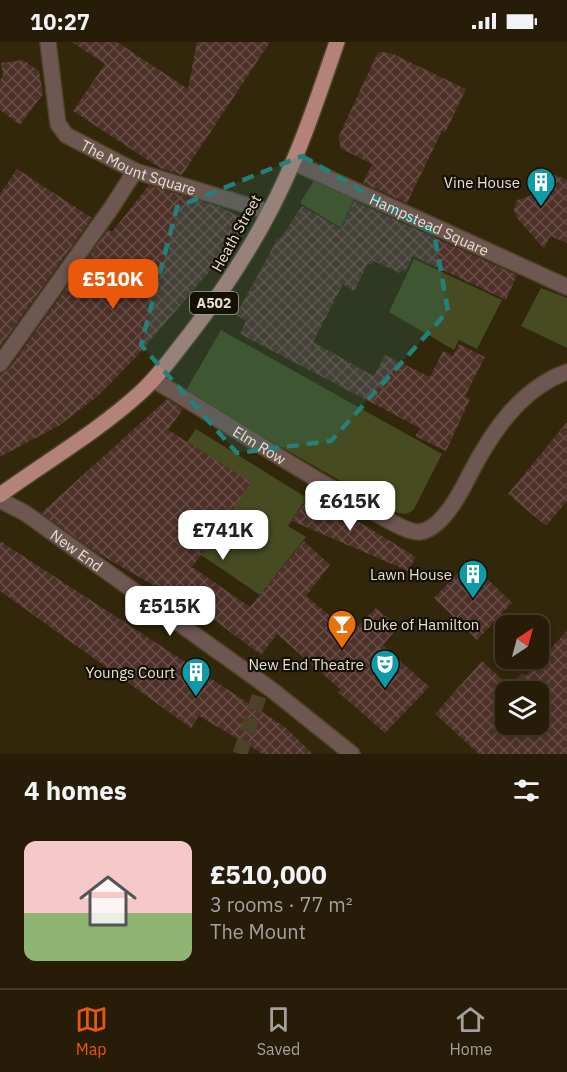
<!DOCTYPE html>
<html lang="en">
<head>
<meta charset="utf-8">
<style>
  :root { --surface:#261c08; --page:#2e2512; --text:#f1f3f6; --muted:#a4a19c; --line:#423a29; --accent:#ea580c }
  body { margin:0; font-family:"IBM Plex Sans",sans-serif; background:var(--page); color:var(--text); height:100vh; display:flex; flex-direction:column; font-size:22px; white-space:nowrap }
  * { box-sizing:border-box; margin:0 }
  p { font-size:20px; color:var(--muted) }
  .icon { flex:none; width:33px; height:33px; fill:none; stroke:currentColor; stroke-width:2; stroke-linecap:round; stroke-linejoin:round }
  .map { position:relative; height:712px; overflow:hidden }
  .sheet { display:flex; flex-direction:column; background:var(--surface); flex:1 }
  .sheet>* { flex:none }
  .needle { width:39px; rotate:36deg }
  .tools { position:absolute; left:495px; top:573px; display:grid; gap:12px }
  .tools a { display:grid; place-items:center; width:54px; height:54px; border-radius:12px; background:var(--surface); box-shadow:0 3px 9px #0003,0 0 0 2px var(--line); font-size:30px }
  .price { position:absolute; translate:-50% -51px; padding:0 14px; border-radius:12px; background:#fff; color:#222; font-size:20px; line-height:39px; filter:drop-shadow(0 2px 3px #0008) }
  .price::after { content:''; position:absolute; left:50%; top:36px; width:18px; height:14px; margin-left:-9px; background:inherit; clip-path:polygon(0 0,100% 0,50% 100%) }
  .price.current { background:var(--accent); color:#fff }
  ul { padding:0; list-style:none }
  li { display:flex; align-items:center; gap:18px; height:150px; padding:0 24px }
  li span { display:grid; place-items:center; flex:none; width:168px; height:120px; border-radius:12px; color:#555 }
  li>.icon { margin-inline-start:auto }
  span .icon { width:72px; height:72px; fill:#fffc; stroke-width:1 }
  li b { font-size:26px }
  h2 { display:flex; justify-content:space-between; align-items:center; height:72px; padding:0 24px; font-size:26px }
  .status { display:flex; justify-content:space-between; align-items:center; height:42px; padding:0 30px; background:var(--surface); direction:ltr }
  .status svg { height:16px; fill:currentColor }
  .dock { display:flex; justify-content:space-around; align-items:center; height:84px; border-top:2px solid var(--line); background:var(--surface); font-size:16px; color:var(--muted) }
  .dock a { display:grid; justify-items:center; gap:3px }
  .dock .current { color:var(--accent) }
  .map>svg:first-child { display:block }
  .green { fill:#464b22 }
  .building { fill:url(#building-cross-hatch); fill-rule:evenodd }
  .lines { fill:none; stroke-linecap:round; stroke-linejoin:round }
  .minor-tunnel { stroke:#4d4229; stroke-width:15; stroke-dasharray:15 8; stroke-linecap:butt }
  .minor-casing { stroke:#4f442b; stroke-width:18 }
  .major-casing { stroke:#4f442b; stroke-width:18 }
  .minor { stroke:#6e5651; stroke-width:15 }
  .major { stroke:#b38279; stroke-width:15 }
  .marked { fill:#258078; fill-opacity:0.2; stroke:#258078; stroke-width:4.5; stroke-dasharray:12 8; stroke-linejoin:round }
  .labels { text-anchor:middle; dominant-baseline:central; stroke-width:4.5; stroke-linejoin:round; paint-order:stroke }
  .shield { fill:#151005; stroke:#a8a193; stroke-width:1.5 }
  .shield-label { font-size:14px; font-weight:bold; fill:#e7dfd0 }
  .street-label { font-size:15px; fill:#e7dfd0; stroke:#151005 }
  .poi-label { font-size:15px; fill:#e7dfd0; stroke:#151005; text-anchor:end }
</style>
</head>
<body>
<div class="status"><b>10:27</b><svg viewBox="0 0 49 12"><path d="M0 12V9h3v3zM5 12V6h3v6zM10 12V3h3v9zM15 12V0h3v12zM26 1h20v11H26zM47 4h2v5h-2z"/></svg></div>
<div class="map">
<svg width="567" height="712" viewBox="0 0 567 712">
  <defs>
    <pattern id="building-cross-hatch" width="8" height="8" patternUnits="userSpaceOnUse" patternTransform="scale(1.5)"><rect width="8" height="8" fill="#4e3129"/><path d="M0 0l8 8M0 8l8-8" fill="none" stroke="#684e47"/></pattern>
  </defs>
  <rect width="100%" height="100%" fill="#32260b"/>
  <!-- green -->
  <path class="green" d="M315 137 354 157 341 186 300 161Z
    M414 217 502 258 477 307 459 298 454 308 389 270Z
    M541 246 567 256V306L521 284Z
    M221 288 442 412 414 467C407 474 401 472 393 469L185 350Z
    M196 387 307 456 288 484 306 495 260 553 179 498 160 443 223 482 250 440 187 400Z"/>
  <!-- building -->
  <path class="building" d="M72 0H117L188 47 197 0H270L182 133 160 126 73 69 105 22Z
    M378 10 391 11 466 47 445 91 442 89 407 161 363 141 372 122 340 106V100L338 96Z
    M23 18 39 29 43 52 20 83 0 68V38L3 34 1 21Z
    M17 127 92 176 0 305V152Z
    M544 128 567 138V201L550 194 544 207 516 175 514 168 517 158 533 153Z
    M149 143 223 166 251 181 136 315 99 353 60 383 0 415V332L8 328 108 187 112 190Z
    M354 159 517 233 506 258 413 214 405 230 401 228 400 231 374 219 371 223 368 221 354 249 343 242 313 300 374 334 385 313 430 335 443 309 453 314 459 302 485 315 465 354 470 357 446 409 415 394 420 386 240 292 246 279 236 273 278 196 280 197 302 164 341 187Z
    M167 357 183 367 168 388 251 440 227 477 192 525 250 565 304 499 330 523 306 554 351 591 376 566 398 585 383 603 429 645 385 691 338 650 341 648 277 592 261 613 217 580 96 510 41 471Z
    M567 380V459L546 484 508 452Z
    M312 451 416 515 408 529 292 479Z
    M0 499 285 685 313 712H263L199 674 191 686 0 549Z
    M469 519 512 561 477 598 434 556Z
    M567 589V712H479L435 672 482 619 510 645 522 631 525 634ZM506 650H538V682H506Z"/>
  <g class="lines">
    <!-- minor-tunnel -->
    <path class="minor-tunnel" d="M240 712 263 642"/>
    <!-- minor casing -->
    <g class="minor-casing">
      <g id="minor">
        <path id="s1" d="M48 0 58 82 66 93 135 129 269 170"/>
        <path id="s2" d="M293 120 567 245"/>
        <path d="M0 322 112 165 135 129"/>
        <path id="s3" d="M154 338C226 381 296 427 370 468 381 474 407 491 419 490 441 488 460 452 469 434 491 391 520 347 567 330"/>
        <path id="s4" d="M0 458 25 471 272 648 352 712"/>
      </g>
    </g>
    <!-- major casing -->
    <g class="major-casing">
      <path id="major" d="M0 453C47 419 97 390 140 351 159 334 174 312 190 292 231 239 267 182 293 120 310 81 323 40 337 0"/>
    </g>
    <!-- minor -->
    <use href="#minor" class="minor"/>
    <!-- major -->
    <use href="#major" class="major"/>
  </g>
  <!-- marked area -->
  <path class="marked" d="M302 114 434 190 448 269 331 399 237 411 141 303 177 165Z"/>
  <!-- icons -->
  <defs>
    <g id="building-pin" transform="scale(1.5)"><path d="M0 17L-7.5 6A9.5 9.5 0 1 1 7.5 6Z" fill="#0f9aa8" stroke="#151005"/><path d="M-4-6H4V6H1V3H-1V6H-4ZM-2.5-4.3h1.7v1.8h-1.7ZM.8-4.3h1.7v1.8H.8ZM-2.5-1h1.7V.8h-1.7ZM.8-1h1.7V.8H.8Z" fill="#fff"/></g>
    <g id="bar-pin" transform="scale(1.5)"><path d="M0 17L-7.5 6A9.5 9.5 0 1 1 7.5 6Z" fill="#e8710a" stroke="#151005"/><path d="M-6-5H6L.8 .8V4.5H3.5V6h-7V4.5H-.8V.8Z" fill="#fff"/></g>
    <g id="theatre-pin" transform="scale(1.5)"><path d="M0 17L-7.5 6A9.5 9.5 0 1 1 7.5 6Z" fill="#0f9aa8" stroke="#151005"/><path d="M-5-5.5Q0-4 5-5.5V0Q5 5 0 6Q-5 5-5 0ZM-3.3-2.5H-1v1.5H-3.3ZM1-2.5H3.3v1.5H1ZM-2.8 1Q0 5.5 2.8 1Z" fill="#fff"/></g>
  </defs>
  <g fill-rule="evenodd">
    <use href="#building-pin" x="541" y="140"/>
    <use href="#building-pin" x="473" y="532"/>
    <use href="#bar-pin" x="342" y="582"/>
    <use href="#theatre-pin" x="385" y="622"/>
    <use href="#building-pin" x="196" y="630"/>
  </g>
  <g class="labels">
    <!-- shield labels -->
    <rect class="shield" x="190" y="250" width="48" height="22" rx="4.5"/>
    <g class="shield-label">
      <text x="214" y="261">A502</text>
    </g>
    <!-- street labels -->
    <g class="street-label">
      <text stroke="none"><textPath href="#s1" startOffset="176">The Mount Square</textPath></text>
      <text stroke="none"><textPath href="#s2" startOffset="150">Hampstead Square</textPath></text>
      <text transform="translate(236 191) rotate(-61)">Heath Street</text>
      <text stroke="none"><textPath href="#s3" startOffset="124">Elm Row</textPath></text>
      <text stroke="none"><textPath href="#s4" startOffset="92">New End</textPath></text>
    </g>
    <!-- poi labels -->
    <g class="poi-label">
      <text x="520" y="140">Vine House</text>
      <text x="452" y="532">Lawn House</text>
      <text x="363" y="582" text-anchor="start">Duke of Hamilton</text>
      <text x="364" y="622">New End Theatre</text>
      <text x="175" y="630">Youngs Court</text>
    </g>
  </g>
</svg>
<div class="tools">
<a><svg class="needle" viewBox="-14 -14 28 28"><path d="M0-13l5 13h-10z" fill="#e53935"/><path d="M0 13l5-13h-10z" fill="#a4a19c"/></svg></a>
<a><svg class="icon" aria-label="layers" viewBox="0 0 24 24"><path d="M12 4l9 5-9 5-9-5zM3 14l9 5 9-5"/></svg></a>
</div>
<b class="price current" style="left:113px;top:268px">£510K</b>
<b class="price" style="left:350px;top:490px">£615K</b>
<b class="price" style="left:223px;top:519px">£741K</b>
<b class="price" style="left:170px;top:595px">£515K</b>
</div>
<section class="sheet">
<h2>4 homes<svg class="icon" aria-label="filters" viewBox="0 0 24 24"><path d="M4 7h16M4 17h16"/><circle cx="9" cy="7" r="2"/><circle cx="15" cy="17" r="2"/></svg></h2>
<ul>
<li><span style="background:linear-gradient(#f6c9c9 60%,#8fb573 0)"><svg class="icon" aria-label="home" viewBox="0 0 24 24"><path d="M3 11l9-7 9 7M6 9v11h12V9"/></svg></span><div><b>£510,000</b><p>3 rooms · 77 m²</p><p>The Mount</p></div></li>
</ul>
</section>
<nav class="dock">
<a class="current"><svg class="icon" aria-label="map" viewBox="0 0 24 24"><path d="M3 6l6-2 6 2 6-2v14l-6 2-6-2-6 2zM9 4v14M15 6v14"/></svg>Map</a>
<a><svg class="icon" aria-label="saved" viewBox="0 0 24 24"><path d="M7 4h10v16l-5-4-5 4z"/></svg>Saved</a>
<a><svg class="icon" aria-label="home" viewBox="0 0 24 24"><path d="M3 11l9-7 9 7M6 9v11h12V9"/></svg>Home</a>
</nav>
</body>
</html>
